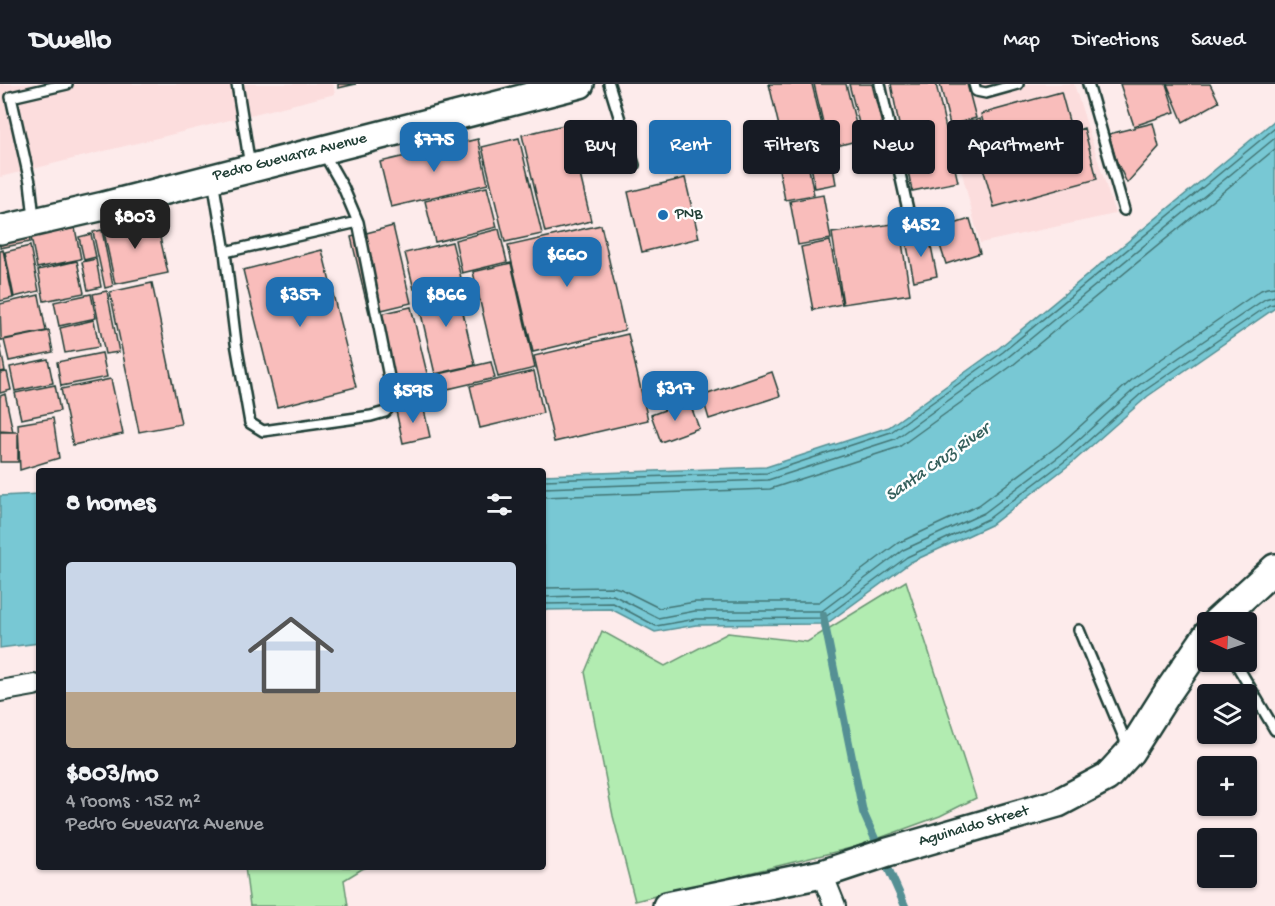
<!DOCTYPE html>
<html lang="en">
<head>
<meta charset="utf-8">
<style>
  :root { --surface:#171b24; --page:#20242c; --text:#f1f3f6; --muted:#9ea1a6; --line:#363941; --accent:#1f6fb2 }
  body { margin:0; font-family:"Gochi Hand",sans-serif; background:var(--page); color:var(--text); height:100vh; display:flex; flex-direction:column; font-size:22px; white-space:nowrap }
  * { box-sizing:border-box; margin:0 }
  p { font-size:20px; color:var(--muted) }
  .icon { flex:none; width:33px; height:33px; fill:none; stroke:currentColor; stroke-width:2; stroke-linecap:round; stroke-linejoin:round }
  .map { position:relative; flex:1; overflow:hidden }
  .drawer { position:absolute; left:36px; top:384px; width:510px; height:402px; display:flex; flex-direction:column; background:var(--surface); border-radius:6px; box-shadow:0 2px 4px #0004 }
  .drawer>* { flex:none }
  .hud { position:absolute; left:564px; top:36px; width:570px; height:54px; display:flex; gap:12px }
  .needle { width:39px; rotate:273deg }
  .tools { position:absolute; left:1197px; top:528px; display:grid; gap:12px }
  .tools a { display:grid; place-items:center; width:60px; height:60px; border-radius:6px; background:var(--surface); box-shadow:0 2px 4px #0004; font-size:30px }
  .price { position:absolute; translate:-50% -51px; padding:0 14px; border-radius:12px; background:var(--accent); color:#fff; font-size:20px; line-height:39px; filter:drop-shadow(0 2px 3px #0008) }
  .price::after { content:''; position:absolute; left:50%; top:36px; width:18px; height:14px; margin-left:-9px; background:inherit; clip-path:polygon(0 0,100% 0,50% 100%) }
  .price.on { background:#222; color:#fff }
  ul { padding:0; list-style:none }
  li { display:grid; align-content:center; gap:12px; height:318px; padding:0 30px }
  li span { display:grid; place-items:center; height:186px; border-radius:6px; color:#555 }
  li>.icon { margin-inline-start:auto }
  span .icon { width:108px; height:108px; fill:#fffc; stroke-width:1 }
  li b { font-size:26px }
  h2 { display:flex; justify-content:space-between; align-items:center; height:72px; padding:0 30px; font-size:26px }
  .pill { padding:0 21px; border-radius:6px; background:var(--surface); box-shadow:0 2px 4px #0004; font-size:21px; line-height:54px }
  .pill.on { background:var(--accent); color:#fff }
  header { display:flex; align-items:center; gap:36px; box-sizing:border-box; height:84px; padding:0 30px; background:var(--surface); border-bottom:2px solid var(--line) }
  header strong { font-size:28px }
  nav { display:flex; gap:33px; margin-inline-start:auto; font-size:21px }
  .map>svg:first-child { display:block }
  .built { fill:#fcdddd }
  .green { fill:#b2ecb1; stroke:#689472; stroke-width:1.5 }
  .water { fill:#78c8d4; stroke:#549094; stroke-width:1.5 }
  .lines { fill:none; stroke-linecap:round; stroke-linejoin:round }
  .shore { stroke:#437574; stroke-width:1.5 }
  .stream { stroke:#549094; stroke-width:8 }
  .building { fill:#f9bdbb; stroke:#1f3d34; stroke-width:1.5 }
  .lane-casing { stroke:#1f3d34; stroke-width:14 }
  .street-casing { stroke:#1f3d34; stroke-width:24 }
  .secondary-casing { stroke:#1f3d34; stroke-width:32 }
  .lane { stroke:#fff; stroke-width:9 }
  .street { stroke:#fff; stroke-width:20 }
  .secondary { stroke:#fff; stroke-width:27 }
  .poi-dot { fill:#1f6fb2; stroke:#fff; stroke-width:2 }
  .labels { text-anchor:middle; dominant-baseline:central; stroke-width:5; stroke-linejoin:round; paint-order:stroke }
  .street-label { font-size:16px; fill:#1f3d34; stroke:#fff }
  .poi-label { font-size:16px; fill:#1f3d34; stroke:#fff; text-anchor:start }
  .water-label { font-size:18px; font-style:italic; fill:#35605c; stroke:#fff }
</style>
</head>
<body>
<header>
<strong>Dwello</strong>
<nav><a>Map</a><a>Directions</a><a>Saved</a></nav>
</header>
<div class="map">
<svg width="1275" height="822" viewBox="0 0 1275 822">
  <rect width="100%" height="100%" fill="#fdebeb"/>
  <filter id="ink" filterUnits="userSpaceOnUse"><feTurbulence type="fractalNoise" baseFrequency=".0167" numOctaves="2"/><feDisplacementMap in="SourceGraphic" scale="12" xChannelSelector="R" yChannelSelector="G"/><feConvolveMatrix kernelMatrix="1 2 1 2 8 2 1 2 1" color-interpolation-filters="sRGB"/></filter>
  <g filter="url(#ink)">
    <!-- built -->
    <path class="built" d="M0 0H333L335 10 0 93Z
      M939 0H1074L1115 130 980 159Z"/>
    <!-- green -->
    <path class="green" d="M906 497 976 714 940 732 855 763 635 817 613 732 585 588 602 547 665 582 728 549 807 558Z
      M245 783H367L362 785 344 796 348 822H250Z"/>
    <!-- water -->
    <path class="water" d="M1275 36V224L1148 312 1073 378 991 441 911 478 826 540 696 541 655 548 611 525 543 526V391L766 383 889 343 999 264Z
      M39 410V559L0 564V412Z"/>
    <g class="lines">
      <!-- shore -->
      <path class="shore" d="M543 396 767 389 891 348 1003 268 1275 44
        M543 404 768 396 895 355 1007 274 1275 54
        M543 413 770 405 899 363 1013 281 1275 65
        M543 504 614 503 621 505 659 524 695 518H819L898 459 979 421 1059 361 1134 294 1261 206 1267 204 1275 203
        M543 513 613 511 658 534 695 527H822L903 466 984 429 1065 368 1139 301 1265 215 1275 212
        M543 520 613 519 656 542 696 535 824 534 907 473 988 435 1069 374 1144 307 1269 221 1275 220"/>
      <!-- stream -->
      <path class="stream" d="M823 531 863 728 905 822"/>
    </g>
    <!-- building -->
    <path class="building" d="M338 0H356L338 4Z
      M769 0H812L827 62 786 72Z
      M814 0H846L860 56 829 64Z
      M849 0H872L885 53 864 59Z
      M891 0H936L958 98 912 107Z
      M940 0H967L976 34 950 41Z
      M1120 0H1166L1175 28 1134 42Z
      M1167 0H1210L1219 18 1183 38Z
      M1061 8 1072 48 1084 44 1097 95 994 123 980 73 991 70 981 30Z
      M980 35 989 68 960 75 952 43Z
      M1153 39 1159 63 1127 99 1115 74 1109 50Z
      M568 40 591 137 545 148 522 51Z
      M519 54 542 150 505 158 482 63Z
      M478 55 488 100 391 123 380 78Z
      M830 66 836 100 815 104 809 70Z
      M807 74 814 111 785 116 778 80Z
      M685 94 699 154 642 168 628 108Z
      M487 103 497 143 435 158 425 117Z
      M823 111 831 155 798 161 790 117Z
      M155 131 168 189 115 200 103 143Z
      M970 135 980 169 946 180 935 146Z
      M899 139 910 210 843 220 832 149Z
      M27 141 30 158 0 164V147Z
      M601 141 625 246 533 268 508 162Z
      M393 142 411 219 369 229 351 153Z
      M75 144 81 175 37 184 31 153Z
      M499 145 507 178 462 189 455 156Z
      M102 146 113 202 105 204 93 148Z
      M91 150 96 173 84 176 79 153Z
      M929 152 937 192 914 197 906 157Z
      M830 157 842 220 813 226 801 163Z
      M452 158 461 194 414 205 405 169Z
      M30 162 39 207 14 213 5 168Z
      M3 166 13 214 0 217V167Z
      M322 166 356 303 277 323 243 186Z
      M96 175 101 203 88 206 82 178Z
      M77 177 84 209 44 217 38 186Z
      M511 179 535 284 498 293 473 188Z
      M456 198 475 281 435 290 416 208Z
      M152 199 181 340 139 348 110 208Z
      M107 207 119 268 105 270 93 210Z
      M91 210 96 234 59 242 54 218Z
      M39 211 46 247 1 256 0 220Z
      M411 223 433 314 392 324 371 232Z
      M94 236 99 263 65 269 60 244Z
      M49 247 53 268 9 277 4 256Z
      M628 250 648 336 554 358 534 272Z
      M0 261 5 287 0 288Z
      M102 269 107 293 61 302 57 278Z
      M48 275 53 299 15 307 10 283Z
      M491 278 495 294 439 307 435 291Z
      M534 287 543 329 480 344 470 302Z
      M7 288 11 306 0 309V289Z
      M772 288 780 312 709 335 702 312Z
      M111 295 123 350 73 361 61 305Z
      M55 301 60 327 21 335 15 309Z
      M5 310 13 348 0 347V312Z
      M689 317 699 344 661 358 651 331Z
      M423 321 430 353 403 359 396 327Z
      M53 334 59 374 20 386 18 340Z
      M0 348H18V378H0Z"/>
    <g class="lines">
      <!-- lane casing -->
      <g class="lane-casing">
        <path id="lane" d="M237 0 250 82
          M609 0 634 81
          M880 0 908 126
          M974 0 976 7 986 9 1018 0
          M1088 0 1124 126
          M323 68 343 103 358 138 394 318 385 328 371 332 263 347 250 339 236 259 225 168 358 138
          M213 96 225 168
          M34 134 30 98 11 13 67 0
          M1079 546 1128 663
          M1235 578 1275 646"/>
      </g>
      <!-- street casing -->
      <g class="street-casing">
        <path id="street" d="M0 607 34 601
          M822 790 835 822"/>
      </g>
      <!-- secondary casing -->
      <g class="secondary-casing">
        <path id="secondary" d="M0 146 104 122 580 0
          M1216 538 1275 484
          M667 822 822 790 888 768 1058 719 1107 693 1130 668 1168 608 1208 550"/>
      </g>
      <!-- lane -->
      <use href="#lane" class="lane"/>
      <!-- street -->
      <use href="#street" class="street"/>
      <!-- secondary -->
      <use href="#secondary" class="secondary"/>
    </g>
  </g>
  <!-- markers -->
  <circle class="poi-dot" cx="663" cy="131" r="6"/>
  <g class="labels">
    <!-- street labels -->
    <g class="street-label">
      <text transform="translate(290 74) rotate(-14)">Pedro Guevarra Avenue</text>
      <text transform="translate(974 743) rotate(-16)">Aguinaldo Street</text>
    </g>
    <!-- poi labels -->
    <g class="poi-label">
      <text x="675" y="131">PNB</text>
    </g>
    <!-- water labels -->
    <g class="water-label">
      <text transform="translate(938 379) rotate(-35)">Santa Cruz River</text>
    </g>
  </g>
</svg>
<div class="tools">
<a><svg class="needle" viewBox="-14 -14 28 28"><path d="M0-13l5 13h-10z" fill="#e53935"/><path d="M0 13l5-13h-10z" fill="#9ea1a6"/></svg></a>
<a><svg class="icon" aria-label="layers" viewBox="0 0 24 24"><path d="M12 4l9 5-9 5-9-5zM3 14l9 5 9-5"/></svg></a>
<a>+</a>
<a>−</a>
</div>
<b class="price" style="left:434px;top:89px">$775</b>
<b class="price on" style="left:135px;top:166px">$803</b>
<b class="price" style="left:921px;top:174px">$452</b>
<b class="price" style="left:567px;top:204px">$660</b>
<b class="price" style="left:300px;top:244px">$357</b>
<b class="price" style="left:446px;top:244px">$866</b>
<b class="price" style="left:675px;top:338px">$317</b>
<b class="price" style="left:413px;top:340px">$595</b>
<div class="hud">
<a class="pill">Buy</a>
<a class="pill on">Rent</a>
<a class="pill">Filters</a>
<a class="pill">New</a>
<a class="pill">Apartment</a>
</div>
<section class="drawer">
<h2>8 homes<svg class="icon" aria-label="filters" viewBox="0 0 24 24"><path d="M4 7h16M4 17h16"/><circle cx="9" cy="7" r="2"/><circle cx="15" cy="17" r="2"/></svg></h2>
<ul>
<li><span style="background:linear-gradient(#c9d6e8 70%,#b9a48a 0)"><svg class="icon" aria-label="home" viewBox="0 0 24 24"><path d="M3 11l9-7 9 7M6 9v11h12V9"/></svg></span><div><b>$803/mo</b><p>4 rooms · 152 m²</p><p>Pedro Guevarra Avenue</p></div></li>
</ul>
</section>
</div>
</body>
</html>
